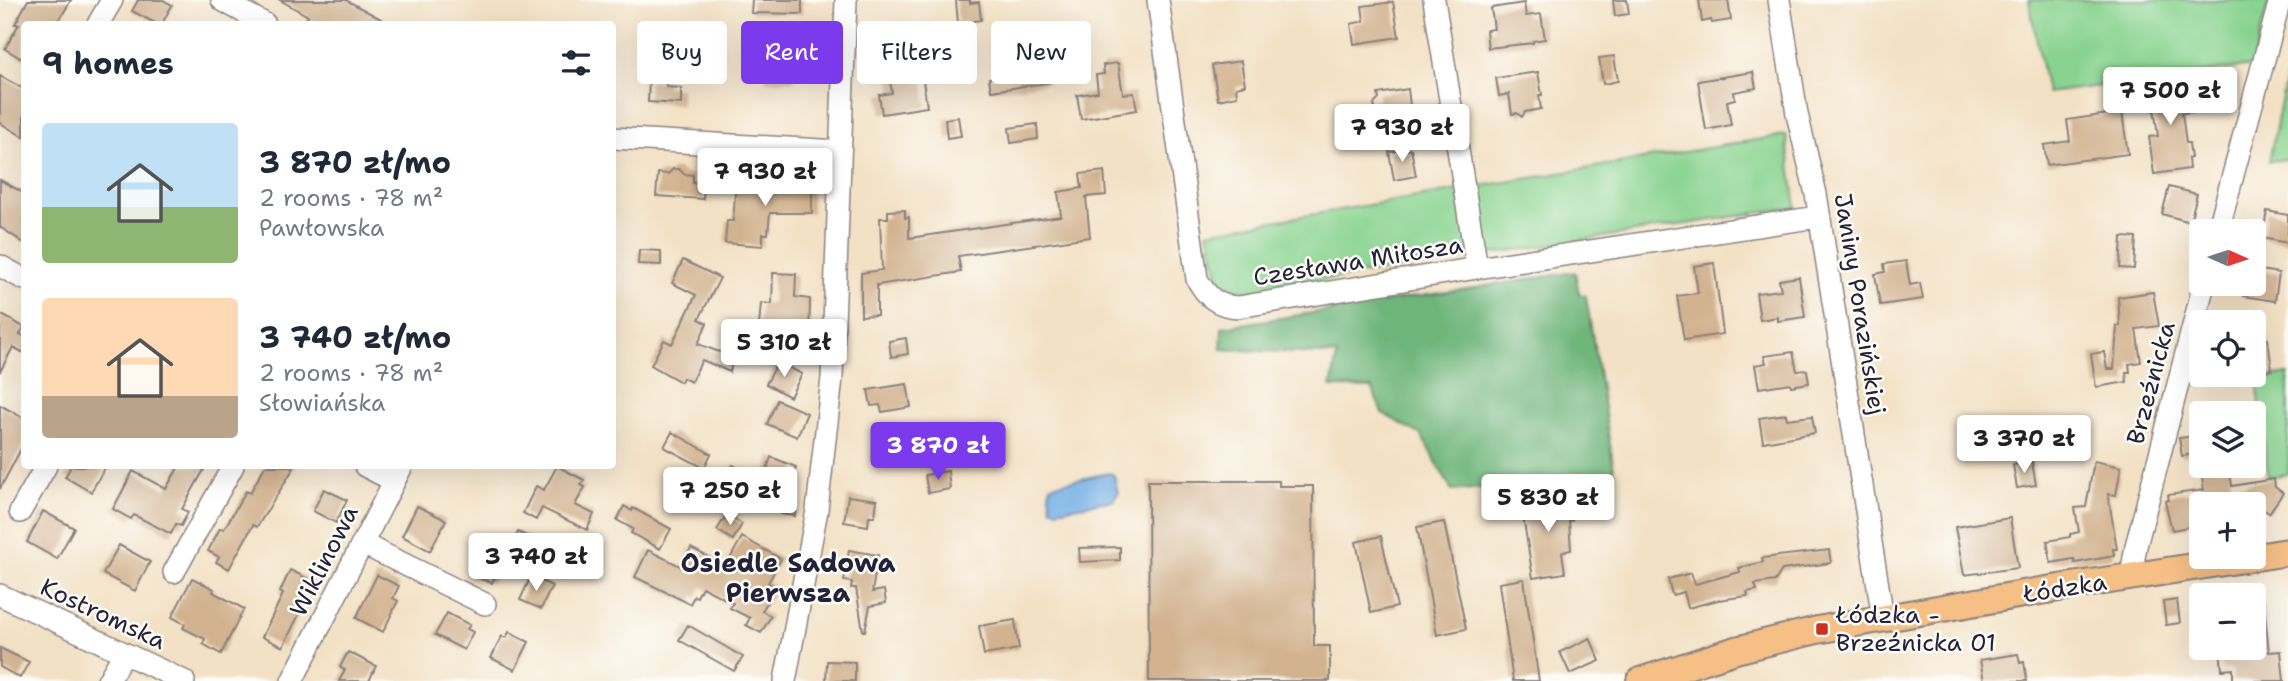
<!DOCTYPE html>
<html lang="en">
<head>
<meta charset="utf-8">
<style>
  :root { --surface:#fff; --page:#f2f2f3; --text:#1f2937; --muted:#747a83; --accent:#7c3aed }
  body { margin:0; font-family:"Shantell Sans",sans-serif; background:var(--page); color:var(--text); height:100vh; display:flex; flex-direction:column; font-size:26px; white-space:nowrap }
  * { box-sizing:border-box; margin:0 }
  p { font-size:23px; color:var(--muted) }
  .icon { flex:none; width:38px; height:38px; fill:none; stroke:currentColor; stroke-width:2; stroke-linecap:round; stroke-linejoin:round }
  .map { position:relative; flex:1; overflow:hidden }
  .sheet { position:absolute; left:21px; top:21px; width:595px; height:448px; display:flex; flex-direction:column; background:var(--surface); border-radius:7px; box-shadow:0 7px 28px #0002 }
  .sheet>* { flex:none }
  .hud { position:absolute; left:637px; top:21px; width:665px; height:63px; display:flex; gap:14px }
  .needle { width:46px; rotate:93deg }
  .tools { position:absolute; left:2189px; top:219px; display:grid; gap:14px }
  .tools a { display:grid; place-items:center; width:77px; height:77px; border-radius:7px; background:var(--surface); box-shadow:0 7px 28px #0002; font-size:35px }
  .price { position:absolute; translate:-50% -60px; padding:0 16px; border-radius:7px; background:#fff; color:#222; font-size:23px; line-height:46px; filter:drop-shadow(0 2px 4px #0008) }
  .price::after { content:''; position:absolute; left:50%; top:42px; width:21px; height:16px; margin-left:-10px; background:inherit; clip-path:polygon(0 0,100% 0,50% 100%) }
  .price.active { background:var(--accent); color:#fff }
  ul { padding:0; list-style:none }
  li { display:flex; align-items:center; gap:21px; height:175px; padding:0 21px }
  li span { display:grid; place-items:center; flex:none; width:196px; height:140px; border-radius:7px; color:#555 }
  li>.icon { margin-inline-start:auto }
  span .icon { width:84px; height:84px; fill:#fffc; stroke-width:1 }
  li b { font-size:30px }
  h2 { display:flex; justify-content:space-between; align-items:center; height:84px; padding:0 21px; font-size:30px }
  .tag { padding:0 24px; border-radius:7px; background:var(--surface); box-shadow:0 7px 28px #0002; font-size:24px; line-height:63px }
  .tag.active { background:var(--accent); color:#fff }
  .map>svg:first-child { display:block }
  .green { fill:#88d38f; stroke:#557a65; stroke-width:2 }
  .forest { fill:#6eb57a; stroke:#486c5a; stroke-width:2 }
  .water { fill:#72aee4; stroke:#4a6890; stroke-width:2 }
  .building { fill:#d2b28f }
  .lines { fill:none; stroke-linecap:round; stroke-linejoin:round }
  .minor-casing { stroke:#8a8280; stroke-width:24 }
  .major-casing { stroke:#8a8280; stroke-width:30 }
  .minor { stroke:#fff; stroke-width:21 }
  .major { stroke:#f5bf86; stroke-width:26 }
  .poi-dot { fill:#c8321e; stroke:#fdfcf7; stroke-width:2.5 }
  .labels { text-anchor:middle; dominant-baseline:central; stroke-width:5; stroke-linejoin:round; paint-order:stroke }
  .street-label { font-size:24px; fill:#22223b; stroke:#fdfcf7 }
  .poi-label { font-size:24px; fill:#22223b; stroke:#fdfcf7; text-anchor:start }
  .neighbourhood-label { font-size:26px; font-weight:bold; fill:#22223b; stroke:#fdfcf7 }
</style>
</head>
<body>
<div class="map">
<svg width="2288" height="681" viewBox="0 0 2288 681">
  <rect width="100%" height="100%" fill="#fdfcf7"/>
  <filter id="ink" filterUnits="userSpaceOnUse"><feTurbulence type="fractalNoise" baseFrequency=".0143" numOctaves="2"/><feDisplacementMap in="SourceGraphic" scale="14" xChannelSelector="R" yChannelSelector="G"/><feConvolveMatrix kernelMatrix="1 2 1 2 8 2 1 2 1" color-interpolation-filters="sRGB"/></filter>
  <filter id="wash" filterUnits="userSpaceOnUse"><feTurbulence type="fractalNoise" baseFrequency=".00686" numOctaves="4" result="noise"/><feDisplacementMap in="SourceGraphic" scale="28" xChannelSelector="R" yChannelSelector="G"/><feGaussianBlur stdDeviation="1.57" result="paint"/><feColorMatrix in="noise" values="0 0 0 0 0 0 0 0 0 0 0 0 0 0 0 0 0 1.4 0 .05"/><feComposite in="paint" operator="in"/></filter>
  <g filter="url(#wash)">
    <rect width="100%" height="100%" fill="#f3e1c5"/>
    <!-- green -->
    <path class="green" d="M2029 0H2269L2252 66 2047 93Z
      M2288 68V159L2269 161Z
      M1786 135 1796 207 1252 291 1228 292 1220 284 1208 232Z
      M2288 374V474L2268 477 2257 379Z"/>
    <!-- forest -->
    <path class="forest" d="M1575 272 1579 294 1586 296 1615 475 1452 491 1421 435 1382 413 1372 388 1331 387 1337 355 1221 349 1222 327Z"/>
    <!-- water -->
    <path class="water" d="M1109 473 1114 475 1118 493 1114 500 1056 510 1051 507 1049 494 1051 485Z"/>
    <g id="blocks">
      <!-- building -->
      <path class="building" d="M28 0H71L57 24H24V60L5 49 19 24H15Z
        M138 0H163L172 5 162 24H157L132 11Z
        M280 0H346L390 24H317L306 19 308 16Z
        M752 0H802V14L751 13Z
        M956 0H970V3L979 2 981 20 958 23Z
        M1613 0H1627L1629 14 1615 16Z
        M1699 0H1728L1731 20 1712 23 1711 20 1702 22Z
        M1393 2 1399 37 1354 44 1351 24 1364 21 1362 6Z
        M1524 3 1526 16 1541 14 1545 39 1533 41V43L1488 48 1486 30 1494 29 1491 8Z
        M766 52H795V81H766Z
        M1614 56 1618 81 1603 84 1599 58Z
        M1241 61 1245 85 1236 87 1237 96 1218 100 1212 65Z
        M1118 63 1123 94 1134 93 1137 110 1081 119 1077 95 1098 92 1096 75 1104 74 1103 65Z
        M1045 64 1048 83 991 91 989 78 1021 73 1020 67Z
        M908 71 909 76 922 74 927 107 882 114 879 95 892 93 889 74Z
        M1538 72 1542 95H1539L1541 109 1525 112 1522 117 1517 113 1512 114 1509 94 1499 96 1496 78Z
        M1753 72 1756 88 1734 92 1735 99 1727 101 1731 125 1706 130 1698 81Z
        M0 76 24 89V137L0 123Z
        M649 80 666 81V87L681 88V104L648 102Z
        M2187 80 2191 112 2182 113 2186 143H2189L2191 158H2188L2189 169 2154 174 2149 137 2158 136 2151 85Z
        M1408 89 1410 106 1404 107 1406 121 1385 125 1383 116 1376 117 1374 104 1379 99 1378 94Z
        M2122 112 2128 154 2047 165 2044 145 2070 141 2067 120Z
        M958 117 961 136 947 138 945 119Z
        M1037 124 1038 139 1011 143 1009 128Z
        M1411 149 1416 176 1394 180 1389 152Z
        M673 169H679L684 174 693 175V183L704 184 703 199 656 196 658 173 668 174Z
        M1104 171 1106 195 1086 197 1090 237 958 256 961 272 877 285V315L861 316V273L882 270 880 218H888V211L905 210V218L909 217V238L1061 216 1058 192 1082 188 1080 174Z
        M0 180 24 193V243L0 227Z
        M792 180 812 181V213H770L768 234H763V246L725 243 727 221H733L736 181 792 184Z
        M2169 187 2197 194 2190 222 2162 214Z
        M2267 211 2288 215V243L2262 238Z
        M2122 237 2136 238 2134 269 2120 268Z
        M639 250 661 251V265L638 264Z
        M683 260 720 278 699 319 707 323 698 344 722 353 738 330 730 372 702 360 691 382 683 378 681 382 651 365 664 340 672 344 696 295 672 283Z
        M1906 261 1910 285 1920 283 1923 299 1880 305 1875 274 1885 272 1884 264Z
        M1714 263 1723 334 1684 340 1677 296 1698 293 1694 266Z
        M2254 269 2279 273 2275 301 2243 296 2245 284H2254Z
        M773 273 796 274 795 297 810 299 809 344 787 343 791 337 765 336 766 326H759L761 303 772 304Z
        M1799 277 1805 317 1778 321V317L1760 320 1756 293 1781 290 1779 280Z
        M2153 292 2159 326 2136 329 2141 362 2129 364 2130 372H2126L2127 382 2096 387 2091 354 2104 352 2107 369H2114L2117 326H2120L2118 297Z
        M0 314 24 327 20 334 24 336V353L13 347 0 372Z
        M906 338 908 354 891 357 889 341Z
        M2268 339 2272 370 2254 372V341Z
        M1793 352 1797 371 1807 370 1809 383 1791 386 1790 383 1759 388 1755 365 1766 363 1764 356Z
        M778 362 802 374 790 397 766 384Z
        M907 384 911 407 882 412 880 405 871 406 868 390Z
        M777 400 807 413 797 437 767 424Z
        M0 405 24 418V443L0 489Z
        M1786 414 1787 419 1812 416 1815 433 1763 442 1759 418Z
        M672 432 711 454 704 468 664 447Z
        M2202 435V453L2182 456 2179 438Z
        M771 457 796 467 785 496 798 503 795 516 782 514 726 479 733 465 763 481Z
        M2094 461 2121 467 2116 495 2108 494 2117 549H2113L2114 556 2075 563 2074 559 2051 563 2047 541 2070 537V534L2079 532 2075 508 2086 507Z
        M2032 462 2036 485 2017 488 2013 465Z
        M71 466H106L91 492 65 477Z
        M179 466H206L182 509 188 512 181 526 176 524 171 534 134 515 131 519 113 509 133 471 166 489Z
        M265 466H295L257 527 253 525 229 569 216 562 219 557 208 551 220 528 224 529 246 491 250 493Z
        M557 466 584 480 581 485 585 487 575 505 594 514 587 530 542 508 536 520 523 513 536 486 544 490Z
        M2200 466H2229L2232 486 2274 479 2275 487 2283 493 2269 513 2256 504H2202V519L2188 522V527L2172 530 2165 501 2169 500 2168 495 2204 490Z
        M948 471 950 489 928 493 925 475Z
        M1148 481H1279V486H1313L1314 646H1330V681H1149Z
        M324 489 347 500 336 523 313 511Z
        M1563 492 1565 503 1569 502 1572 520 1569 521 1571 550 1562 552 1565 573 1533 578 1522 510 1536 507 1534 497Z
        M848 496 877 500 875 516H869L868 526 844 522Z
        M417 506 446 520 430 551 402 536Z
        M624 506 632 511 633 508 671 529 660 549 631 533 633 529 617 520Z
        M43 511 74 528 57 559 27 542Z
        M727 514 742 524 733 540 717 530Z
        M2010 518 2018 568 1964 575 1955 527Z
        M1444 522 1466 629 1437 635 1417 527Z
        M518 532 548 547 541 562 511 547Z
        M1381 536 1397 607 1371 613 1356 542Z
        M742 537 781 559 768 583 776 587 762 611 771 616 761 633 746 625 750 618 730 608 733 603 702 587 697 597 694 596 690 604 635 577 648 550 682 567 691 548 726 566Z
        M119 545 150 562 135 591 103 574Z
        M1120 547V560L1080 562 1079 548Z
        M482 550 507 563 502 575 497 572 492 583 470 575Z
        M849 550 878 555 872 592 884 590 886 603 870 606 865 631H863L856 588H851L852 582 844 581Z
        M1829 550 1831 563 1782 570 1775 581 1755 584 1757 590 1747 592 1748 596 1718 600 1688 608 1684 592 1672 595 1668 579 1691 573 1695 584 1740 572 1739 568 1763 562 1762 558Z
        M290 570 315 582 283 647 262 637 283 594 280 592Z
        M377 575 399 586 393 598 398 601 383 632 356 618Z
        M531 576 552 586 541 609 520 600Z
        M192 578 214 589 213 592 244 609 221 654 203 644 205 639 183 628 185 624 172 617Z
        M1524 579 1527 601 1539 681H1513L1499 583Z
        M2177 600 2180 623 2166 625 2163 602Z
        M2264 604 2269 652 2281 651 2284 681H2233V669L2222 670 2220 648H2254V605Z
        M447 613 470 625 467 629 473 632 464 650 435 635Z
        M1015 620 1019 649 984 655 979 626Z
        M688 625 743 657 734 671 679 640Z
        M509 632 529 642 515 670 491 658 502 636 506 638Z
        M1590 638 1600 661 1570 674 1560 652Z
        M0 648 29 662 20 678 0 667Z
        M348 652 376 666 369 681H339L345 670 340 667Z
        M2018 654 2020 663 2024 662 2027 681H1984L1980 660Z
        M827 661 855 662V681H826Z"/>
    </g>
  </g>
  <g filter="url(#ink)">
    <use href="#blocks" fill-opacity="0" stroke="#8a8280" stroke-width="2"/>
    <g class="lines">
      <!-- minor casing -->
      <g class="minor-casing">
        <path id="minor" d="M222 0 265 24
          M1158 0 1197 279C1207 297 1217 306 1238 307L1477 268 1818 217
          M1434 0 1477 268
          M1779 0 1797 114 1816 194 1883 618
          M98 24 112 0
          M612 138 839 151
          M2218 231 2280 0
          M0 266 24 279
          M365 466 394 481
          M20 512 46 466
          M363 544 485 604
          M174 572 233 466
          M2134 578 2133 564 2136 546 2204 284
          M0 595 184 681
          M108 681 124 653
          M292 681 402 466
          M785 681 817 510 832 378 846 0"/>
      </g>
      <!-- major casing -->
      <g class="major-casing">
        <path id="major" d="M1640 681 1736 650 1817 630 2040 591 2288 552"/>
      </g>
      <!-- minor -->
      <use href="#minor" class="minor"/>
      <!-- major -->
      <use href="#major" class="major"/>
    </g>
  </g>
  <!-- markers -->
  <rect class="poi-dot" x="1815" y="622" width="14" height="14" rx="3.5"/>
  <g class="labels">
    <!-- street labels -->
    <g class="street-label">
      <text transform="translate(1358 261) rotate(-9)">Czesława Miłosza</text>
      <text transform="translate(1860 304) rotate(81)">Janiny Porazińskiej</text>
      <text transform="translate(2151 383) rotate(-75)">Brzeźnicka</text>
      <text transform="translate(324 561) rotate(-63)">Wiklinowa</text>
      <text transform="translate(2065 588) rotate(-9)">Łódzka</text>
      <text transform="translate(103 614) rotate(25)">Kostromska</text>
    </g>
    <!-- poi labels -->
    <g class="poi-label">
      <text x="1836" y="615">Łódzka -<tspan x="1836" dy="28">Brzeźnicka 01</tspan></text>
    </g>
    <!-- neighbourhood labels -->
    <g class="neighbourhood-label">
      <text x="788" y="562">Osiedle Sadowa<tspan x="788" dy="30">Pierwsza</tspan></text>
    </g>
  </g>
</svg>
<div class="tools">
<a><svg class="needle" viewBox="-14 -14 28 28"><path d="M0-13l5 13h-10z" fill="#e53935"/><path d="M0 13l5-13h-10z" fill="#747a83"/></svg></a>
<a><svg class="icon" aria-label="locate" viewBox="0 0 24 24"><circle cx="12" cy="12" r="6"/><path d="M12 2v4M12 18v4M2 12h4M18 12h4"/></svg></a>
<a><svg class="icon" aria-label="layers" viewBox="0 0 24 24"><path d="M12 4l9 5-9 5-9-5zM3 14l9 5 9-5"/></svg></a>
<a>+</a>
<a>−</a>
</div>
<b class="price" style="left:2170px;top:127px">7 500 zł</b>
<b class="price" style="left:1402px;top:164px">7 930 zł</b>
<b class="price" style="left:765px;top:208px">7 930 zł</b>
<b class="price" style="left:784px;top:379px">5 310 zł</b>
<b class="price" style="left:2024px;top:475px">3 370 zł</b>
<b class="price active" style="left:938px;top:482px">3 870 zł</b>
<b class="price" style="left:730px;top:527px">7 250 zł</b>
<b class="price" style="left:1548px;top:534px">5 830 zł</b>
<b class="price" style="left:536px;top:593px">3 740 zł</b>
<div class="hud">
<a class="tag">Buy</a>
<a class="tag active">Rent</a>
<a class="tag">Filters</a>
<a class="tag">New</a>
</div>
<section class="sheet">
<h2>9 homes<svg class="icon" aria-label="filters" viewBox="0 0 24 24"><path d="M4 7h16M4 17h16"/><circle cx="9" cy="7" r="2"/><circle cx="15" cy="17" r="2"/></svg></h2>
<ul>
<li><span style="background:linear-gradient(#bfe0f5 60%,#8fb573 0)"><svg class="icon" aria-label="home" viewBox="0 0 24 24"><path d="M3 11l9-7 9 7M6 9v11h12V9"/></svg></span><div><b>3 870 zł/mo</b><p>2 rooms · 78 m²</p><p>Pawłowska</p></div></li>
<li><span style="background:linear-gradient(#ffd9b3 70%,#b9a48a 0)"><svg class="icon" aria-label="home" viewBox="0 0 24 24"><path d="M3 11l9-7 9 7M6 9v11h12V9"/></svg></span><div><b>3 740 zł/mo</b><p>2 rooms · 78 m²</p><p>Słowiańska</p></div></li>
</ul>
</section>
</div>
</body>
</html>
